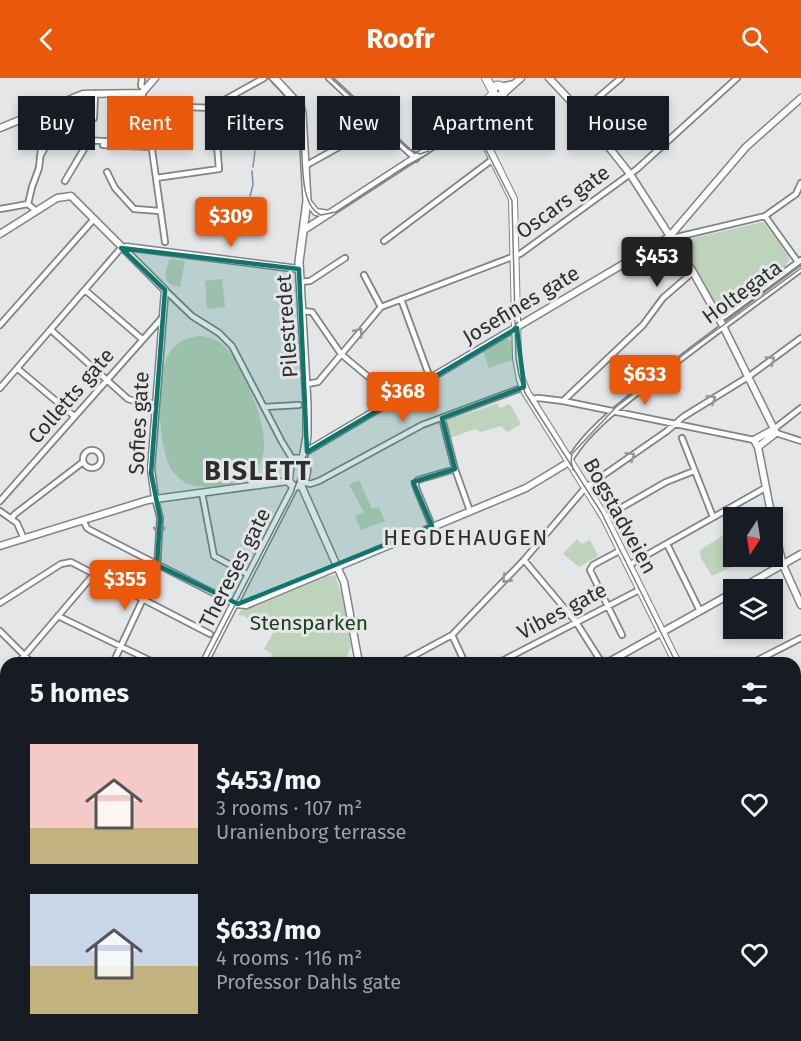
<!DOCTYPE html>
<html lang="en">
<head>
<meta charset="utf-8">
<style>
  :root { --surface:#171b24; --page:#20242c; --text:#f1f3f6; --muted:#9ea1a6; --accent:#ea580c }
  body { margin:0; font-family:"Fira Sans",sans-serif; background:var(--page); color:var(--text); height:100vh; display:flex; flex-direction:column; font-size:22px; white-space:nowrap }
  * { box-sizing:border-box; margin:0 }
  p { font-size:20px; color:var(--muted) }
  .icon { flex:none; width:33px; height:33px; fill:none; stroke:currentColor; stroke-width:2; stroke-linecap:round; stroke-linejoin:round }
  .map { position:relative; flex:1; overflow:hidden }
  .panel { position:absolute; left:0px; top:579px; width:801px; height:384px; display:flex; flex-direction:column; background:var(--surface); border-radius:18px 18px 0 0; box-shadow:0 3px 9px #0003 }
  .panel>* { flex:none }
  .top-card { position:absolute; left:18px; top:18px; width:765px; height:54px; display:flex; gap:12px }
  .needle { width:39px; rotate:192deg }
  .fabs { position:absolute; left:723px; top:429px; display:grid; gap:12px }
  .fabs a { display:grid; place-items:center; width:60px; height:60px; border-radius:0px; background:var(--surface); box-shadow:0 3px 9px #0003; font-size:30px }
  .price { position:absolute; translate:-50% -51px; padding:0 14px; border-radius:6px; background:var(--accent); color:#fff; font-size:20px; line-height:39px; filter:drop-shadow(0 2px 3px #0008) }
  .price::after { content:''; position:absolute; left:50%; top:36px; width:18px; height:14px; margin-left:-9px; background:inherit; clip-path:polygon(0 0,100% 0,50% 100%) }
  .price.current { background:#222; color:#fff }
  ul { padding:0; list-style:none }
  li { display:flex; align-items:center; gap:18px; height:150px; padding:0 30px }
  li span { display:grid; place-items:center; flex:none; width:168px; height:120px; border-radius:0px; color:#555 }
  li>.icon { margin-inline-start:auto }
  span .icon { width:72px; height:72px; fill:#fffc; stroke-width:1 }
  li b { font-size:26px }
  h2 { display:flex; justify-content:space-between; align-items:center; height:72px; padding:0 30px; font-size:26px }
  .tag { padding:0 21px; border-radius:0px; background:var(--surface); box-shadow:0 3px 9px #0003; font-size:21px; line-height:54px }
  .tag.current { background:var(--accent); color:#fff }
  header { display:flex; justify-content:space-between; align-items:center; height:78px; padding:0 30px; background:var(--accent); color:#fff; font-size:27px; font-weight:700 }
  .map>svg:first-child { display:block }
  .green { fill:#bed3bb }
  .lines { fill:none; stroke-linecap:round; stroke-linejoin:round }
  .stream { stroke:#7592a5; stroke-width:1.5 }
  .minor-casing { stroke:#818385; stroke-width:8 }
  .tertiary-casing { stroke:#818385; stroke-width:9 }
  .secondary-casing { stroke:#818385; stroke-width:10 }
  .primary-casing { stroke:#818385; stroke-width:10 }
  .minor { stroke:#fff; stroke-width:4.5 }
  .tertiary { stroke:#fff; stroke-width:6 }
  .secondary { stroke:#fff; stroke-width:7 }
  .primary { stroke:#fff; stroke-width:8 }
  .tram { stroke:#7e7f81; stroke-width:1.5 }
  .oneway { stroke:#969697 }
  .marked { fill:#0f766e; fill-opacity:0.2; stroke:#0f766e; stroke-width:4.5; stroke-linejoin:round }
  .labels { text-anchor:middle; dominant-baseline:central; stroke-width:6; stroke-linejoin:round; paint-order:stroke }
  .street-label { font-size:21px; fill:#2d2e2f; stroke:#e4e6e8 }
  .park-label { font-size:21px; fill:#1e401c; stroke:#e4e6e8 }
  .neighbourhood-label { font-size:22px; letter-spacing:1.5px; fill:#2d2e2f; stroke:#e4e6e8 }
  .district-label { font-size:27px; font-weight:bold; letter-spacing:1.5px; fill:#2d2e2f; stroke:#e4e6e8 }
</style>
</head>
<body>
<header><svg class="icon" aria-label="back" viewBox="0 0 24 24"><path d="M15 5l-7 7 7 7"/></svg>Roofr<svg class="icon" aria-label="search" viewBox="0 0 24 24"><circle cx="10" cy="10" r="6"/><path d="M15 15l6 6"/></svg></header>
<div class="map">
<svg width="801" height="963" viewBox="0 0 801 963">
  <rect width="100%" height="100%" fill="#e4e6e8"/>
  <!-- green -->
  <path class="green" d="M763 144 788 177 789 182 786 188 722 236 683 172 681 163Z
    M173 181 185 183 180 209C161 206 165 197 169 182Z
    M222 201 225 229 207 231 205 203Z
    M200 258C210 259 218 262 225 269 236 280 244 298 250 312 271 363 277 407 206 409 194 409 183 406 174 395 157 374 156 303 167 279 173 266 186 259 200 258Z
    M506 260 512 264V282L489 290 483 274Z
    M499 325 498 328 500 330 510 326 521 346 507 354 501 348 481 354 475 351 450 360 444 343Z
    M359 402 372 431 379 429 385 443 361 452 355 438 364 434 349 407Z
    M733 451 734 478 753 479 712 498 701 480 700 472Z
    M577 461 582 466 590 462 598 478 579 489 563 476Z
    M335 497 342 517 351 569 344 585H267L272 576 264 571 273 555 244 538 238 537 241 532 328 498Z"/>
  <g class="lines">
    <!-- stream -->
    <path class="stream" d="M257 32 258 20
      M257 36 256 44 258 51
      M255 69 258 60 256 58 257 54
      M253 89 255 73
      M250 118 253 107 252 93"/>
    <!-- minor casing -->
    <g class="minor-casing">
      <path id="minor" d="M142 0 141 8 144 10
        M329 0 416 81
        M142 15 146 29 165 164
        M146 29H170
        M186 29 214 30 219 25 264 0
        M581 34 621 0
        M94 40 95 15
        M47 58 55 61 151 65
        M103 67 151 69
        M40 79 47 65
        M305 88 380 46
        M107 94 115 110 134 131 160 133
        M156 100 219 91 214 30
        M65 103 84 71V67
        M28 126 32 109 39 90 42 62C49 56 56 40 52 29
        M0 131 28 126 36 133
        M765 138 798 184
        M669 159H677L765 138 796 116 801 105
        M384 163 493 81
        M364 197 381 229
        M300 204 310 203 345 180
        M85 212 142 261
        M165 212 192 238 219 255 232 268 282 364 293 382
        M401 221 430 300
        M302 233 312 234 341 276 378 307
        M719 241 725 238 801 182
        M0 247 94 141
        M51 252 128 321 138 324 156 326
        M18 291 74 338
        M307 306 318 304 381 229 520 176 637 91 737 0
        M380 308 395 320
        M0 310 121 170
        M530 321 539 320 563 323 754 362
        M563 323 643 247 663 220 693 194
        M264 329 299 327
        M442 340 455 391
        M774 351 801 330
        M776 355 801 363
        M682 360 713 439
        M83 381a9 9 0 1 1 18 0a9 9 0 1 1-18 0Z
        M569 384C584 355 621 327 647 307 697 267 749 230 801 191
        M303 404 310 406 319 403 422 347 524 309
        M202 415 214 478 249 497
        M0 423 162 240
        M0 433 17 445 24 461
        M605 439 666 404 694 393
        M11 441 15 436 83 384
        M83 442 87 450 90 452 235 526
        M432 448 417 412 415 406 418 402 455 391 470 433
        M667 466 700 533
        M621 472 593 487 590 492 622 557
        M524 482 576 544 602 585
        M629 487 765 410
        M0 525 61 486 71 484 210 556
        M58 538 151 583
        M0 553 32 585
        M452 557 465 585
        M18 585 94 496
        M113 585 157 491 160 440 155 420
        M400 585 452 557 524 482 585 410 667 353 683 339 748 299 801 260
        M498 585 641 511
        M752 585 801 560
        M0 606 6 599
        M795 626 801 622
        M795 687 801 684
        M795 739 801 745
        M0 793 6 792
        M795 812 801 807
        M795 896 801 893
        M167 957 174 963
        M303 957H309
        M353 957 356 963
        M421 957 425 963
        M572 957 575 963
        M629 957 632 963
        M684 957 687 963
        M743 957 746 963
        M88 963 91 957
        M179 963 182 957
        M658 963 671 957"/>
    </g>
    <!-- tertiary casing -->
    <g class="tertiary-casing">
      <path id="tertiary" d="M549 0 581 34 630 96 693 194 721 244 776 355 758 369
        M501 9 514 6
        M503 16 521 0
        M0 50 83 16 142 15 155 0
        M307 123 316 134 329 136
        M304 152 450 57 463 49H468
        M0 156 57 120 71 118 165 212 151 391 155 420
        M121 170 127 169 299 191
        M304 375 669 159 746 69 801 20
        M301 407 344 504 359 585
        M772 440 758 369 754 362 774 351
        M772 442 783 487 801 527
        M0 468 148 422 288 403
        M738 512 801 476
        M235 526 246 527 526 410 569 384
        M607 585 734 514
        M0 682 6 695
        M70 957 73 963
        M511 957 514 963"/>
    </g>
    <!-- secondary casing -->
    <g class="secondary-casing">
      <path id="secondary" d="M274 0 300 28 302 35 307 123 299 184 307 326V358L303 381
        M294 409 288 403 290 388 295 381H303
        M294 409 301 407C307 399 309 389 303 381
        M204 585 294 409
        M795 819 801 831
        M5 963 8 957
        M14 963 17 957"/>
    </g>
    <!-- primary casing -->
    <g class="primary-casing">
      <path id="primary" d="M486 0 493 13
        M492.5 13a5.5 5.5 0 1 1 11 0a5.5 5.5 0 1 1-11 0Z
        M488 28 500 19
        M477 38 482 58 513 121 517 280 521 302 526 314 605 440 677 585
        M481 57 473 50 468 49C471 33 483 27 493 16
        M795 803 801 800
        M795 814H801
        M470 963 480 957
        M483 963 495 957"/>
    </g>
    <!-- minor -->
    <use href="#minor" class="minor"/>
    <!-- tertiary -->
    <use href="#tertiary" class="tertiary"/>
    <!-- secondary -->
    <use href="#secondary" class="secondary"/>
    <!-- primary -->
    <use href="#primary" class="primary"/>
    <!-- tram -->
    <path class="tram" d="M268 0C280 12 293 24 298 41 306 65 295 126 321 137L336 134 408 87 428 76 456 54 468 51 478 56 512 123 516 280 519 297 525 315 601 434 676 585
      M331 0 408 71 420 76 429 73
      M573 392 571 383 572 376 616 329 692 270 801 190
      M205 585 293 415 305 380 311 372 510 254 518 244
      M795 741 801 747
      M801 810 798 820 801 829
      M795 896 801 893
      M7 963 10 957"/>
  </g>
  <!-- one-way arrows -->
  <defs><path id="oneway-chevron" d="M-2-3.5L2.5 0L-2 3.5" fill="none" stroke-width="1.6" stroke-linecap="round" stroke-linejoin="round" transform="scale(1.5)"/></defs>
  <g class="oneway">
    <use href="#oneway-chevron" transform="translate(359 254) rotate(-50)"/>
    <use href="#oneway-chevron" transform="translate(771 282) rotate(-36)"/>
    <use href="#oneway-chevron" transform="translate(712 321) rotate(-32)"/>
    <use href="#oneway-chevron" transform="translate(631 378) rotate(-34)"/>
    <use href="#oneway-chevron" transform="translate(159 453) rotate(93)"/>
    <use href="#oneway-chevron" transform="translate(506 501) rotate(134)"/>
  </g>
  <!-- marked area -->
  <path class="marked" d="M121 170 299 191 307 374 517 250 524 309 442 340 455 391 413 404 432 448 238 526 157 487 160 440 151 395 165 212Z"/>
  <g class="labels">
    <!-- street labels -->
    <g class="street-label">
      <text transform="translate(563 124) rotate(-36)">Oscars gate</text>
      <text transform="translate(742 214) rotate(-36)">Holtegata</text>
      <text transform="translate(521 227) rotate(-31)">Josefines gate</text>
      <text transform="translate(287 248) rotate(-94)">Pilestredet</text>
      <text transform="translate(71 318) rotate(-49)">Colletts gate</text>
      <text transform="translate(139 345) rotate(-87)">Sofies gate</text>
      <text transform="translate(620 438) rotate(61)">Bogstadveien</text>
      <text transform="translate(235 490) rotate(-63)">Thereses gate</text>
      <text transform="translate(562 533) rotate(-28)">Vibes gate</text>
    </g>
    <!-- park labels -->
    <g class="park-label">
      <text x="309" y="545">Stensparken</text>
    </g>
    <!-- neighbourhood labels -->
    <g class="neighbourhood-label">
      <text x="466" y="459">HEGDEHAUGEN</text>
    </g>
    <!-- district labels -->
    <g class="district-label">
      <text x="258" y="393">BISLETT</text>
    </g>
  </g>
</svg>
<div class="fabs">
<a><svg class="needle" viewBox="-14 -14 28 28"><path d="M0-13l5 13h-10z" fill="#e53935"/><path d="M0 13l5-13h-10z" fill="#9ea1a6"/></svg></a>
<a><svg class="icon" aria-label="layers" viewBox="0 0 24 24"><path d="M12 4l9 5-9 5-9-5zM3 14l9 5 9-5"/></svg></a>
</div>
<b class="price" style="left:231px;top:170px">$309</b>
<b class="price current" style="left:657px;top:210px">$453</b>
<b class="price" style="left:645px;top:328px">$633</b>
<b class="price" style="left:403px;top:345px">$368</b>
<b class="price" style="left:125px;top:533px">$355</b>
<div class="top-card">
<a class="tag">Buy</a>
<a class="tag current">Rent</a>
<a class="tag">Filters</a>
<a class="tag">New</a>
<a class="tag">Apartment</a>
<a class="tag">House</a>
</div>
<section class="panel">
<h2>5 homes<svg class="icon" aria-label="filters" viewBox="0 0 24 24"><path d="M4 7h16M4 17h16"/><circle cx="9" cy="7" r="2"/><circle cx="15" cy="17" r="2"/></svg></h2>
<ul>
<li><span style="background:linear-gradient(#f6c9c9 70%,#c2b280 0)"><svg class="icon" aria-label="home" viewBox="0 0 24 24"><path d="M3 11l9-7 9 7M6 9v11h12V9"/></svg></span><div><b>$453/mo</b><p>3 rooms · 107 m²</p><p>Uranienborg terrasse</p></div><svg class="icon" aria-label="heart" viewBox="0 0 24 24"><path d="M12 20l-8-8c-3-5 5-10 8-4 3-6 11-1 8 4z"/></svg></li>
<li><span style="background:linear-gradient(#c9d6e8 60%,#c2b280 0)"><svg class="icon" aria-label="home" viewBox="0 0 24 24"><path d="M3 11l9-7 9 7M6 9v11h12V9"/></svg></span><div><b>$633/mo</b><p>4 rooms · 116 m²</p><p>Professor Dahls gate</p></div><svg class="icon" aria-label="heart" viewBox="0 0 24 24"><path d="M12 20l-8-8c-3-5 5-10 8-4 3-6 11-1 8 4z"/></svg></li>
</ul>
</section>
</div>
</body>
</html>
